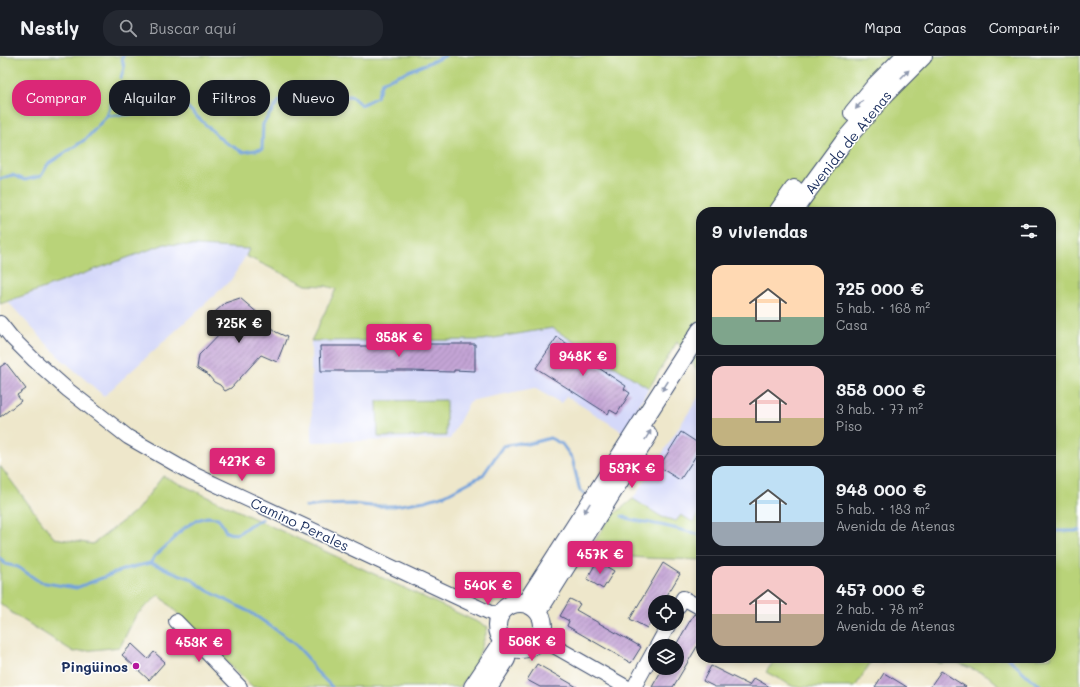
<!DOCTYPE html>
<html lang="es">
<head>
<meta charset="utf-8">
<style>
  :root { --surface:#171b24; --page:#242831; --text:#f1f3f6; --muted:#9ea1a6; --line:#363941; --accent:#db2777 }
  body { margin:0; font-family:Mali,sans-serif; background:var(--page); color:var(--text); height:100vh; display:flex; flex-direction:column; font-size:15px; white-space:nowrap }
  * { box-sizing:border-box; margin:0 }
  p { font-size:13px; color:var(--muted) }
  .icon { flex:none; width:22px; height:22px; fill:none; stroke:currentColor; stroke-width:2; stroke-linecap:round; stroke-linejoin:round }
  .map { position:relative; flex:1; overflow:hidden }
  .panel { position:absolute; left:696px; top:151px; width:360px; height:456px; display:flex; flex-direction:column; background:var(--surface); border-radius:16px; box-shadow:0 2px 6px #0003 }
  .panel>* { flex:none }
  .hud { position:absolute; left:12px; top:24px; width:380px; height:36px; display:flex; gap:8px }
  .buttons { position:absolute; left:648px; top:539px; display:grid; gap:8px }
  .buttons a { display:grid; place-items:center; width:36px; height:36px; border-radius:50%; background:var(--surface); box-shadow:0 2px 6px #0003; font-size:20px }
  .price { position:absolute; translate:-50% -34px; padding:0 9px; border-radius:4px; background:var(--accent); color:#fff; font-size:13px; line-height:26px; filter:drop-shadow(0 1px 2px #0008) }
  .price::after { content:''; position:absolute; left:50%; top:24px; width:12px; height:9px; margin-left:-6px; background:inherit; clip-path:polygon(0 0,100% 0,50% 100%) }
  .price.selected { background:#222; color:#fff }
  ul { padding:0; list-style:none }
  li { display:flex; align-items:center; gap:12px; height:100px; padding:0 16px }
  li+li { border-top:1px solid var(--line) }
  li span { display:grid; place-items:center; flex:none; width:112px; height:80px; border-radius:12px; color:#555 }
  li>.icon { margin-inline-start:auto }
  span .icon { width:48px; height:48px; fill:#fffc; stroke-width:1 }
  li b { font-size:17px }
  h2 { display:flex; justify-content:space-between; align-items:center; height:48px; padding:0 16px; font-size:17px }
  .pill { padding:0 14px; border-radius:16px; background:var(--surface); box-shadow:0 2px 6px #0003; font-size:14px; line-height:36px }
  .pill.selected { background:var(--accent); color:#fff }
  header { display:flex; align-items:center; gap:24px; box-sizing:border-box; height:56px; padding:0 20px; background:var(--surface); border-bottom:1px solid var(--line) }
  header strong { font-size:19px }
  nav { display:flex; gap:22px; margin-inline-start:auto; font-size:14px }
  .search { width:280px; height:36px; background:var(--page); display:flex; align-items:center; gap:10px; box-sizing:border-box; padding:0 14px; border-radius:16px; color:var(--muted); font-size:15px }
  .map>svg:first-child { display:block }
  .built { fill:#d4d8f9 }
  .green { fill:#b9d379; stroke:#6a816c }
  .lines { fill:none; stroke-linecap:round; stroke-linejoin:round }
  .stream { stroke:#71a1db; stroke-width:3 }
  .building { fill:url(#building-hatch) }
  .minor-casing { stroke:#3b4b6e; stroke-width:16 }
  .major-casing { stroke:#3b4b6e; stroke-width:20 }
  .minor { stroke:#fff; stroke-width:14 }
  .major { stroke:#fff; stroke-width:18 }
  .oneway { fill:#8d97ae }
  .poi-dot { fill:#b5179e; stroke:#fff; stroke-width:1.5 }
  .labels { text-anchor:middle; dominant-baseline:central; stroke-width:3; stroke-linejoin:round; paint-order:stroke }
  .street-label { font-size:14px; fill:#1b2f5e; stroke:#fff }
  .poi-label { font-size:14px; font-weight:bold; fill:#1b2f5e; stroke:#fff; text-anchor:end }
</style>
</head>
<body>
<header>
<strong>Nestly</strong>
<div class="search"><svg class="icon" aria-label="search" viewBox="0 0 24 24"><circle cx="10" cy="10" r="6"/><path d="M15 15l6 6"/></svg>Buscar aquí</div>
<nav><a>Mapa</a><a>Capas</a><a>Compartir</a></nav>
</header>
<div class="map">
<svg width="1080" height="631" viewBox="0 0 1080 631">
  <defs>
    <pattern id="building-hatch" width="6" height="6" patternUnits="userSpaceOnUse"><rect width="6" height="6" fill="#c4a4d5"/><path d="M-1 1l2-2M0 6l6-6M5 7l2-2" fill="none" stroke="#9e86b0"/></pattern>
  </defs>
  <rect width="100%" height="100%" fill="#fff"/>
  <filter id="ink" filterUnits="userSpaceOnUse"><feTurbulence type="fractalNoise" baseFrequency=".025" numOctaves="2"/><feDisplacementMap in="SourceGraphic" scale="8" xChannelSelector="R" yChannelSelector="G"/><feConvolveMatrix kernelMatrix="1 2 1 2 8 2 1 2 1" color-interpolation-filters="sRGB"/></filter>
  <filter id="wash" filterUnits="userSpaceOnUse"><feTurbulence type="fractalNoise" baseFrequency=".012" numOctaves="4" result="noise"/><feDisplacementMap in="SourceGraphic" scale="16" xChannelSelector="R" yChannelSelector="G"/><feGaussianBlur stdDeviation="0.9" result="paint"/><feColorMatrix in="noise" values="0 0 0 0 0 0 0 0 0 0 0 0 0 0 0 0 0 1.4 0 .05"/><feComposite in="paint" operator="in"/></filter>
  <g filter="url(#wash)">
    <rect width="100%" height="100%" fill="#eee7cb"/>
    <!-- built -->
    <path class="built" d="M165 188 250 193 231 224 104 340 58 300 8 246Z
      M552 272 649 332 623 376 566 340 561 347 534 332 470 345 450 383 312 386 311 285 482 284Z
      M701 337V453L693 466 681 460 677 465 662 461 633 443Z"/>
    <!-- green -->
    <path class="green" d="M0 0H1080V631H1001L987 619 958 607H938L928 602H1051V156H701V319L677 286 649 332 552 272 482 284 311 285 336 233 326 230 306 229 246 200 249 193 165 188 0 248Z
      M446 344V380L378 381 377 345Z
      M0 410 54 482 93 488 137 454 163 420 488 571 476 608 460 631H252L159 539 136 559 120 591 74 596 12 557 0 547Z
      M633 443 662 461 676 465 681 459 693 466 701 453V504L645 502 588 497 608 463Z
      M776 602H886L883 607 871 604V606L855 631H794L766 616Z"/>
    <g class="lines">
      <!-- stream -->
      <path class="stream" d="M121 22 124 12 122 2 123 0
        M107 60 115 38
        M0 123 12 119 25 124 41 120 48 108 86 83 107 60 154 56 173 50 185 49 223 85 243 96 262 93 263 68 279 45 319 41 329 47 339 41 351 40 361 49 377 41 382 26 445 0
        M306 451 321 449 352 448 372 450H394L425 445 445 439 483 419 503 390 519 387 528 388 550 382 562 388 572 402 580 435 584 437
        M622 460C633 466 644 465 655 468 671 471 686 475 701 479
        M1051 475H1080
        M0 502 5 508 18 511 40 526 76 532 125 513 150 507 159 510 178 518 190 522 208 535 250 556 282 578 296 589 307 601 315 614 332 631
        M150 507 155 500 174 483 176 479 187 470 197 464 207 461 218 462 223 470 226 476C238 481 241 475 250 469 254 467 258 465 262 463
        M1008 602 1032 624 1043 631"/>
    </g>
    <g id="blocks">
      <!-- building -->
      <path class="building" d="M240 242 260 259 269 270 276 276 287 281 277 306 261 299 231 332 225 335 220 329 214 326 208 319 197 312 199 299 225 272 214 257 225 247Z
        M557 281 581 297 579 299 626 330 624 333 630 337 617 358 610 354 608 358 536 312Z
        M410 288H475V315L454 314V316L410 315H321L320 290H410Z
        M6 307 26 333 17 339 21 345 0 361V311Z
        M681 376 701 389V392L680 424 659 411Z
        M597 505 614 515 603 533 587 523Z
        M663 507 680 518 663 546H655V560L647 572 630 563Z
        M570 543 580 548 576 554 641 591 631 607 567 570 569 565 560 560Z
        M694 558 701 562V584L673 631H652L663 612H677V587Z
        M132 588 148 603 154 596 165 606 149 624 122 599Z
        M537 608 577 631H540L527 624Z
        M711 610 749 629 754 622 770 631H715L703 625Z
        M941 615 966 631H930Z
        M884 617 907 631H875Z"/>
    </g>
  </g>
  <g filter="url(#ink)">
    <use href="#blocks" fill-opacity="0" stroke="#3b4b6e" stroke-width="1"/>
    <g class="lines">
      <!-- minor casing -->
      <g class="minor-casing">
        <path id="minor" d="M0 267 12 282 34 304 68 334 128 381 191 417 499 561
          M677 553 683 542 701 552
          M176 565 240 631
          M540 582 626 631
          M657 590 669 568
          M634 631 655 593"/>
      </g>
      <!-- major casing -->
      <g class="major-casing">
        <path id="major" d="M853 57 876 29 905 0
          M778 156 794 133
          M792 156 844 85 886 37 923 0
          M497 570a23 23 0 1 1 46 0a23 23 0 1 1-46 0Z
          M526 547 701 274
          M538 555 648 379
          M473 631 503 586
          M488 631 506 603"/>
      </g>
      <!-- minor -->
      <use href="#minor" class="minor"/>
      <!-- major -->
      <use href="#major" class="major"/>
    </g>
    <!-- one-way arrows -->
    <defs><path id="oneway-solid" d="M-6-.8H1V-3.2L6.5 0L1 3.2V.8H-6Z"/></defs>
    <g class="oneway">
      <use href="#oneway-solid" transform="translate(905 18) rotate(-45)"/>
      <use href="#oneway-solid" transform="translate(859 49) rotate(129)"/>
      <use href="#oneway-solid" transform="translate(665 330) rotate(123)"/>
      <use href="#oneway-solid" transform="translate(648 379) rotate(-58)"/>
      <use href="#oneway-solid" transform="translate(587 452) rotate(122)"/>
    </g>
  </g>
  <!-- markers -->
  <circle class="poi-dot" cx="136" cy="610" r="4"/>
  <g class="labels">
    <!-- street labels -->
    <g class="street-label">
      <text transform="translate(848 86) rotate(-51)">Avenida de Atenas</text>
      <text transform="translate(300 468) rotate(25)">Camino Perales</text>
    </g>
    <!-- poi labels -->
    <g class="poi-label">
      <text x="128" y="610">Pingüinos</text>
    </g>
  </g>
</svg>
<div class="buttons">
<a><svg class="icon" aria-label="locate" viewBox="0 0 24 24"><circle cx="12" cy="12" r="6"/><path d="M12 2v4M12 18v4M2 12h4M18 12h4"/></svg></a>
<a><svg class="icon" aria-label="layers" viewBox="0 0 24 24"><path d="M12 4l9 5-9 5-9-5zM3 14l9 5 9-5"/></svg></a>
</div>
<b class="price selected" style="left:239px;top:288px">725K €</b>
<b class="price" style="left:399px;top:302px">358K €</b>
<b class="price" style="left:583px;top:321px">948K €</b>
<b class="price" style="left:242px;top:426px">427K €</b>
<b class="price" style="left:632px;top:433px">537K €</b>
<b class="price" style="left:600px;top:519px">457K €</b>
<b class="price" style="left:488px;top:550px">540K €</b>
<b class="price" style="left:532px;top:606px">506K €</b>
<b class="price" style="left:199px;top:607px">453K €</b>
<div class="hud">
<a class="pill selected">Comprar</a>
<a class="pill">Alquilar</a>
<a class="pill">Filtros</a>
<a class="pill">Nuevo</a>
</div>
<section class="panel">
<h2>9 viviendas<svg class="icon" aria-label="filters" viewBox="0 0 24 24"><path d="M4 7h16M4 17h16"/><circle cx="9" cy="7" r="2"/><circle cx="15" cy="17" r="2"/></svg></h2>
<ul>
<li><span style="background:linear-gradient(#ffd9b3 65%,#7fa58c 0)"><svg class="icon" aria-label="home" viewBox="0 0 24 24"><path d="M3 11l9-7 9 7M6 9v11h12V9"/></svg></span><div><b>725 000 €</b><p>5 hab. · 168 m²</p><p>Casa</p></div></li>
<li><span style="background:linear-gradient(#f6c9c9 65%,#c2b280 0)"><svg class="icon" aria-label="home" viewBox="0 0 24 24"><path d="M3 11l9-7 9 7M6 9v11h12V9"/></svg></span><div><b>358 000 €</b><p>3 hab. · 77 m²</p><p>Piso</p></div></li>
<li><span style="background:linear-gradient(#bfe0f5 70%,#9aa5b1 0)"><svg class="icon" aria-label="home" viewBox="0 0 24 24"><path d="M3 11l9-7 9 7M6 9v11h12V9"/></svg></span><div><b>948 000 €</b><p>5 hab. · 183 m²</p><p>Avenida de Atenas</p></div></li>
<li><span style="background:linear-gradient(#f6c9c9 60%,#b9a48a 0)"><svg class="icon" aria-label="home" viewBox="0 0 24 24"><path d="M3 11l9-7 9 7M6 9v11h12V9"/></svg></span><div><b>457 000 €</b><p>2 hab. · 78 m²</p><p>Avenida de Atenas</p></div></li>
</ul>
</section>
</div>
</body>
</html>
